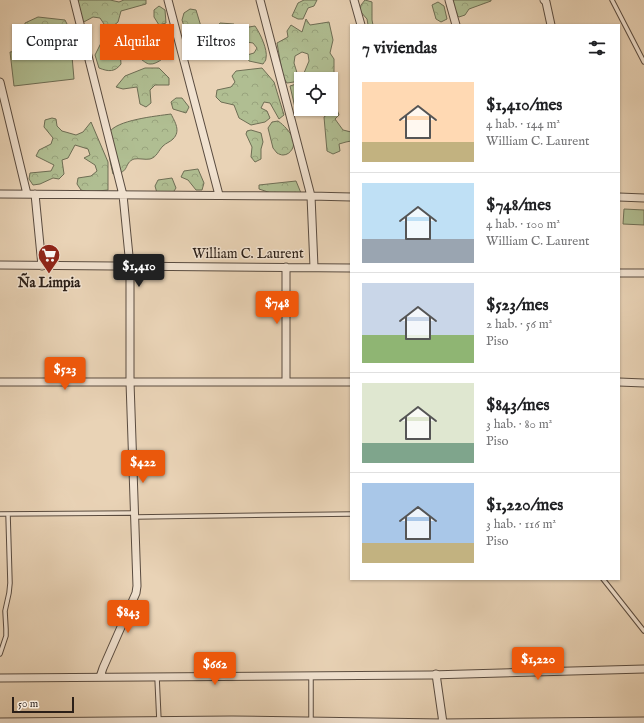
<!DOCTYPE html>
<html lang="es">
<head>
<meta charset="utf-8">
<style>
  :root { --surface:#fff; --page:#f6f6f6; --text:#202124; --muted:#757577; --line:#e0e0e0; --accent:#ea580c }
  body { margin:0; font-family:"IM FELL English",serif; background:var(--page); color:var(--text); height:100vh; display:flex; flex-direction:column; font-size:15px; white-space:nowrap }
  * { box-sizing:border-box; margin:0 }
  p { font-size:13px; color:var(--muted) }
  .icon { flex:none; width:22px; height:22px; fill:none; stroke:currentColor; stroke-width:2; stroke-linecap:round; stroke-linejoin:round }
  .map { position:relative; flex:1; overflow:hidden }
  .sheet { position:absolute; left:350px; top:24px; width:270px; height:556px; display:flex; flex-direction:column; background:var(--surface); border-radius:0px; box-shadow:0 1px 3px #0004 }
  .sheet>* { flex:none }
  .banner { position:absolute; left:12px; top:24px; width:278px; height:36px; display:flex; gap:8px }
  .fabs { position:absolute; left:294px; top:72px; display:grid; gap:8px }
  .fabs a { display:grid; place-items:center; width:44px; height:44px; border-radius:0px; background:var(--surface); box-shadow:0 1px 3px #0004; font-size:20px }
  .scale { position:absolute; left:12px; bottom:10px; width:62px; box-sizing:border-box; padding-left:4px; border:2px solid #2b1f18; border-top:0; font-size:11px; line-height:14px; white-space:nowrap; color:#2b1f18; -webkit-text-stroke:3px #f1e2d0; paint-order:stroke }
  .price { position:absolute; translate:-50% -34px; padding:0 9px; border-radius:4px; background:var(--accent); color:#fff; font-size:13px; line-height:26px; filter:drop-shadow(0 1px 2px #0008) }
  .price::after { content:''; position:absolute; left:50%; top:24px; width:12px; height:9px; margin-left:-6px; background:inherit; clip-path:polygon(0 0,100% 0,50% 100%) }
  .price.on { background:#222; color:#fff }
  ul { padding:0; list-style:none }
  li { display:flex; align-items:center; gap:12px; height:100px; padding:0 12px }
  li+li { border-top:1px solid var(--line) }
  li span { display:grid; place-items:center; flex:none; width:112px; height:80px; border-radius:0px; color:#555 }
  li>.icon { margin-inline-start:auto }
  span .icon { width:48px; height:48px; fill:#fffc; stroke-width:1 }
  li b { font-size:17px }
  h2 { display:flex; justify-content:space-between; align-items:center; height:48px; padding:0 12px; font-size:17px }
  .chip { padding:0 14px; border-radius:0px; background:var(--surface); box-shadow:0 1px 3px #0004; font-size:14px; line-height:36px }
  .chip.on { background:var(--accent); color:#fff }
  .map>svg:first-child { display:block }
  .forest { fill:url(#forest-crowns); stroke:#6e6e55 }
  .garden { fill:#b0be92; stroke:#6e6e55 }
  .lines { fill:none; stroke-linecap:round; stroke-linejoin:round }
  .lane-casing { stroke:#5a4c40; stroke-width:5.5 }
  .street-casing { stroke:#5a4c40; stroke-width:9 }
  .lane { stroke:#f1e2d0; stroke-width:3.5 }
  .street { stroke:#f1e2d0; stroke-width:7 }
  .labels { text-anchor:middle; dominant-baseline:central; stroke-width:3; stroke-linejoin:round; paint-order:stroke }
  .street-label { font-size:14px; fill:#2b1f18; stroke:#f1e2d0 }
  .poi-label { font-size:14px; font-weight:bold; fill:#2b1f18; stroke:#f1e2d0 }
</style>
</head>
<body>
<div class="map">
<svg width="644" height="723" viewBox="0 0 644 723">
  <defs>
    <pattern id="forest-crowns" width="20" height="18" patternUnits="userSpaceOnUse"><rect width="20" height="18" fill="#b0be92"/><path d="M2 6a3 3 0 1 1 6 0M12 15a3 3 0 1 1 6 0" fill="none" stroke="#98a37d"/></pattern>
  </defs>
  <rect width="100%" height="100%" fill="#e9d3b6"/>
  <filter id="stains"><feTurbulence type="fractalNoise" baseFrequency=".005" numOctaves="4"/><feColorMatrix values="0 0 0 0 .2 0 0 0 0 .09 0 0 0 0 .02 0 0 0 .5 -.17"/></filter>
  <radialGradient id="worn" r=".72"><stop offset=".6" stop-color="#630" stop-opacity="0"/><stop offset="1" stop-color="#630" stop-opacity=".3"/></radialGradient>
  <!-- forest -->
  <path class="forest" d="M78 0H110L119 2 124 0H146V4L121 11 118 22 108 30 100 18 93 17 82 23 77 9Z
    M304 0H317L314 6 308 8 303 19H298L292 16 298 3Z
    M365 0 372 2V20L373 25H368L367 19 360 11 361 5Z
    M448 0H491V1L469 9 465 15 459 17 453 13Z
    M438 2 444 6 447 19 441 22 436 19 432 5Z
    M159 6 165 10 166 23 159 25 154 17V10Z
    M190 9 196 10 203 33 191 38 186 33 182 20 184 13Z
    M38 17 65 20 74 38 64 46 36 42 23 38 25 23Z
    M306 19 310 25 329 22 333 40 330 53 334 59V74L330 79H301V109H302L296 112 290 86 296 84 304 73 309 61 308 54 302 52 295 56 294 63 298 76 294 82 287 83 283 77 277 43 288 37 287 31 291 25 302 32Z
    M220 23 234 24 240 40 249 27 255 26C260 33 268 50 266 58 266 61 264 62 263 64L249 61 247 55 254 53 257 48 253 43 240 41 236 54 230 56 223 54 215 35 216 28Z
    M169 34C169 38 171 43 171 47 170 54 157 65 150 64 146 64 143 60 139 58V53L162 37Z
    M114 39 120 50 121 64C115 72 109 72 99 68L95 55 101 43Z
    M145 68H159L169 78V85H155L150 90 151 103 146 107 140 104 137 87 123 89 116 87 125 76Z
    M262 68 274 82 284 115 279 119 270 103 264 102 261 108 267 111 270 118 265 122 251 125 239 118 234 105 221 102 216 97 217 90 231 87 235 82 232 76 236 71Z
    M176 98H182L189 107 186 113 173 109 171 102Z
    M334 102 339 115 335 119 343 130 351 132V141L346 142 339 144 340 151 333 154 327 151 324 117 328 114Z
    M171 114C175 122 181 131 173 139 170 142 166 143 163 146 158 151 157 157 150 159 145 160 139 158 134 159 123 163 131 173 113 174 111 165 105 142 109 133 115 120 157 116 171 114Z
    M52 118 56 119 57 126 62 131 76 135 83 132 91 122 108 162V190L88 192 81 190 77 184 78 178 91 176 97 171 95 165 84 158 90 155 88 149 75 145 68 158 62 160 64 174 59 179 53 178 40 184 33 185 29 179 30 173 51 171 54 165 36 156 39 150 51 144 53 138 44 127 45 120Z
    M278 121C284 125 290 132 293 138 296 145 291 155 283 155 281 155 279 154 277 153L273 148 268 128 272 122Z
    M251 130 261 133 263 142 261 149V159L255 162 251 157 252 147 246 134 247 131Z
    M198 169 204 183 202 190H196L188 180 181 177 184 171Z
    M172 178 176 188 172 194 157 193 155 186 158 180Z
    M296 181 301 193 286 198 259 189V185Z"/>
  <!-- garden -->
  <path class="garden" d="M71 45 74 79 14 86 10 52Z
    M624 209 644 210V225L623 224Z"/>
  <g class="lines">
    <!-- lane casing -->
    <g class="lane-casing">
      <path id="lane" d="M612 0 644 62
        M0 514 134 513
        M135 517 351 514
        M603 579 644 631
        M0 654 6 636V629L5 611 9 593 10 583 8 514
        M157 677 159 721
        M311 721V676"/>
    </g>
    <!-- street casing -->
    <g class="street-casing">
      <path id="street" d="M74 0 123 195 130 266V382L137 586 136 593 103 668 100 677
        M168 0 219 195
        M260 0 311 196 314 267
        M354 0 361 25
        M449 0 456 25
        M544 0 546 2 551 25
        M0 82 27 194
        M0 194 311 196 351 197
        M35 194 42 266
        M619 197 644 198
        M0 265 351 268
        M286 267V382
        M619 273H644
        M0 382H351
        M619 382 644 383
        M436 674 443 723
        M0 678 430 675 644 669
        M0 722 232 720 443 723 644 721"/>
    </g>
    <!-- lane -->
    <use href="#lane" class="lane"/>
    <!-- street -->
    <use href="#street" class="street"/>
  </g>
  <!-- icons -->
  <defs>
    <g id="supermarket-pin" transform="scale(1.15)"><path d="M0 17L-7.5 6A9.5 9.5 0 1 1 7.5 6Z" fill="#8f2418" stroke="#f1e2d0"/><path d="M-6-5.5h2.5l.6 2H6L4.5 2H-2.5L-4.4-4H-6ZM-1.5 3.2a1.3 1.3 0 1 0 .1 0ZM3 3.2a1.3 1.3 0 1 0 .1 0Z" fill="#fff"/></g>
  </defs>
  <g fill-rule="evenodd">
    <use href="#supermarket-pin" x="49" y="255"/>
  </g>
  <g class="labels">
    <!-- street labels -->
    <g class="street-label">
      <text x="248" y="254">William C. Laurent</text>
    </g>
    <!-- poi labels -->
    <g class="poi-label">
      <text x="49" y="283">Ña Limpia</text>
    </g>
  </g>
  <rect width="100%" height="100%" filter="url(#stains)"/>
  <rect width="100%" height="100%" fill="url(#worn)"/>
</svg>
<div class="fabs">
<a><svg class="icon" aria-label="locate" viewBox="0 0 24 24"><circle cx="12" cy="12" r="6"/><path d="M12 2v4M12 18v4M2 12h4M18 12h4"/></svg></a>
</div>
<div class="scale">50 m</div>
<b class="price on" style="left:139px;top:288px">$1,410</b>
<b class="price" style="left:277px;top:325px">$748</b>
<b class="price" style="left:65px;top:391px">$523</b>
<b class="price" style="left:143px;top:484px">$422</b>
<b class="price" style="left:128px;top:634px">$843</b>
<b class="price" style="left:538px;top:681px">$1,220</b>
<b class="price" style="left:215px;top:686px">$662</b>
<div class="banner">
<a class="chip">Comprar</a>
<a class="chip on">Alquilar</a>
<a class="chip">Filtros</a>
</div>
<section class="sheet">
<h2>7 viviendas<svg class="icon" aria-label="filters" viewBox="0 0 24 24"><path d="M4 7h16M4 17h16"/><circle cx="9" cy="7" r="2"/><circle cx="15" cy="17" r="2"/></svg></h2>
<ul>
<li><span style="background:linear-gradient(#ffd9b3 75%,#c2b280 0)"><svg class="icon" aria-label="home" viewBox="0 0 24 24"><path d="M3 11l9-7 9 7M6 9v11h12V9"/></svg></span><div><b>$1,410/mes</b><p>4 hab. · 144 m²</p><p>William C. Laurent</p></div></li>
<li><span style="background:linear-gradient(#bfe0f5 70%,#9aa5b1 0)"><svg class="icon" aria-label="home" viewBox="0 0 24 24"><path d="M3 11l9-7 9 7M6 9v11h12V9"/></svg></span><div><b>$748/mes</b><p>4 hab. · 100 m²</p><p>William C. Laurent</p></div></li>
<li><span style="background:linear-gradient(#c9d6e8 65%,#8fb573 0)"><svg class="icon" aria-label="home" viewBox="0 0 24 24"><path d="M3 11l9-7 9 7M6 9v11h12V9"/></svg></span><div><b>$523/mes</b><p>2 hab. · 56 m²</p><p>Piso</p></div></li>
<li><span style="background:linear-gradient(#dfe7d0 75%,#7fa58c 0)"><svg class="icon" aria-label="home" viewBox="0 0 24 24"><path d="M3 11l9-7 9 7M6 9v11h12V9"/></svg></span><div><b>$843/mes</b><p>3 hab. · 80 m²</p><p>Piso</p></div></li>
<li><span style="background:linear-gradient(#a9c7e8 75%,#c2b280 0)"><svg class="icon" aria-label="home" viewBox="0 0 24 24"><path d="M3 11l9-7 9 7M6 9v11h12V9"/></svg></span><div><b>$1,220/mes</b><p>3 hab. · 116 m²</p><p>Piso</p></div></li>
</ul>
</section>
</div>
</body>
</html>
